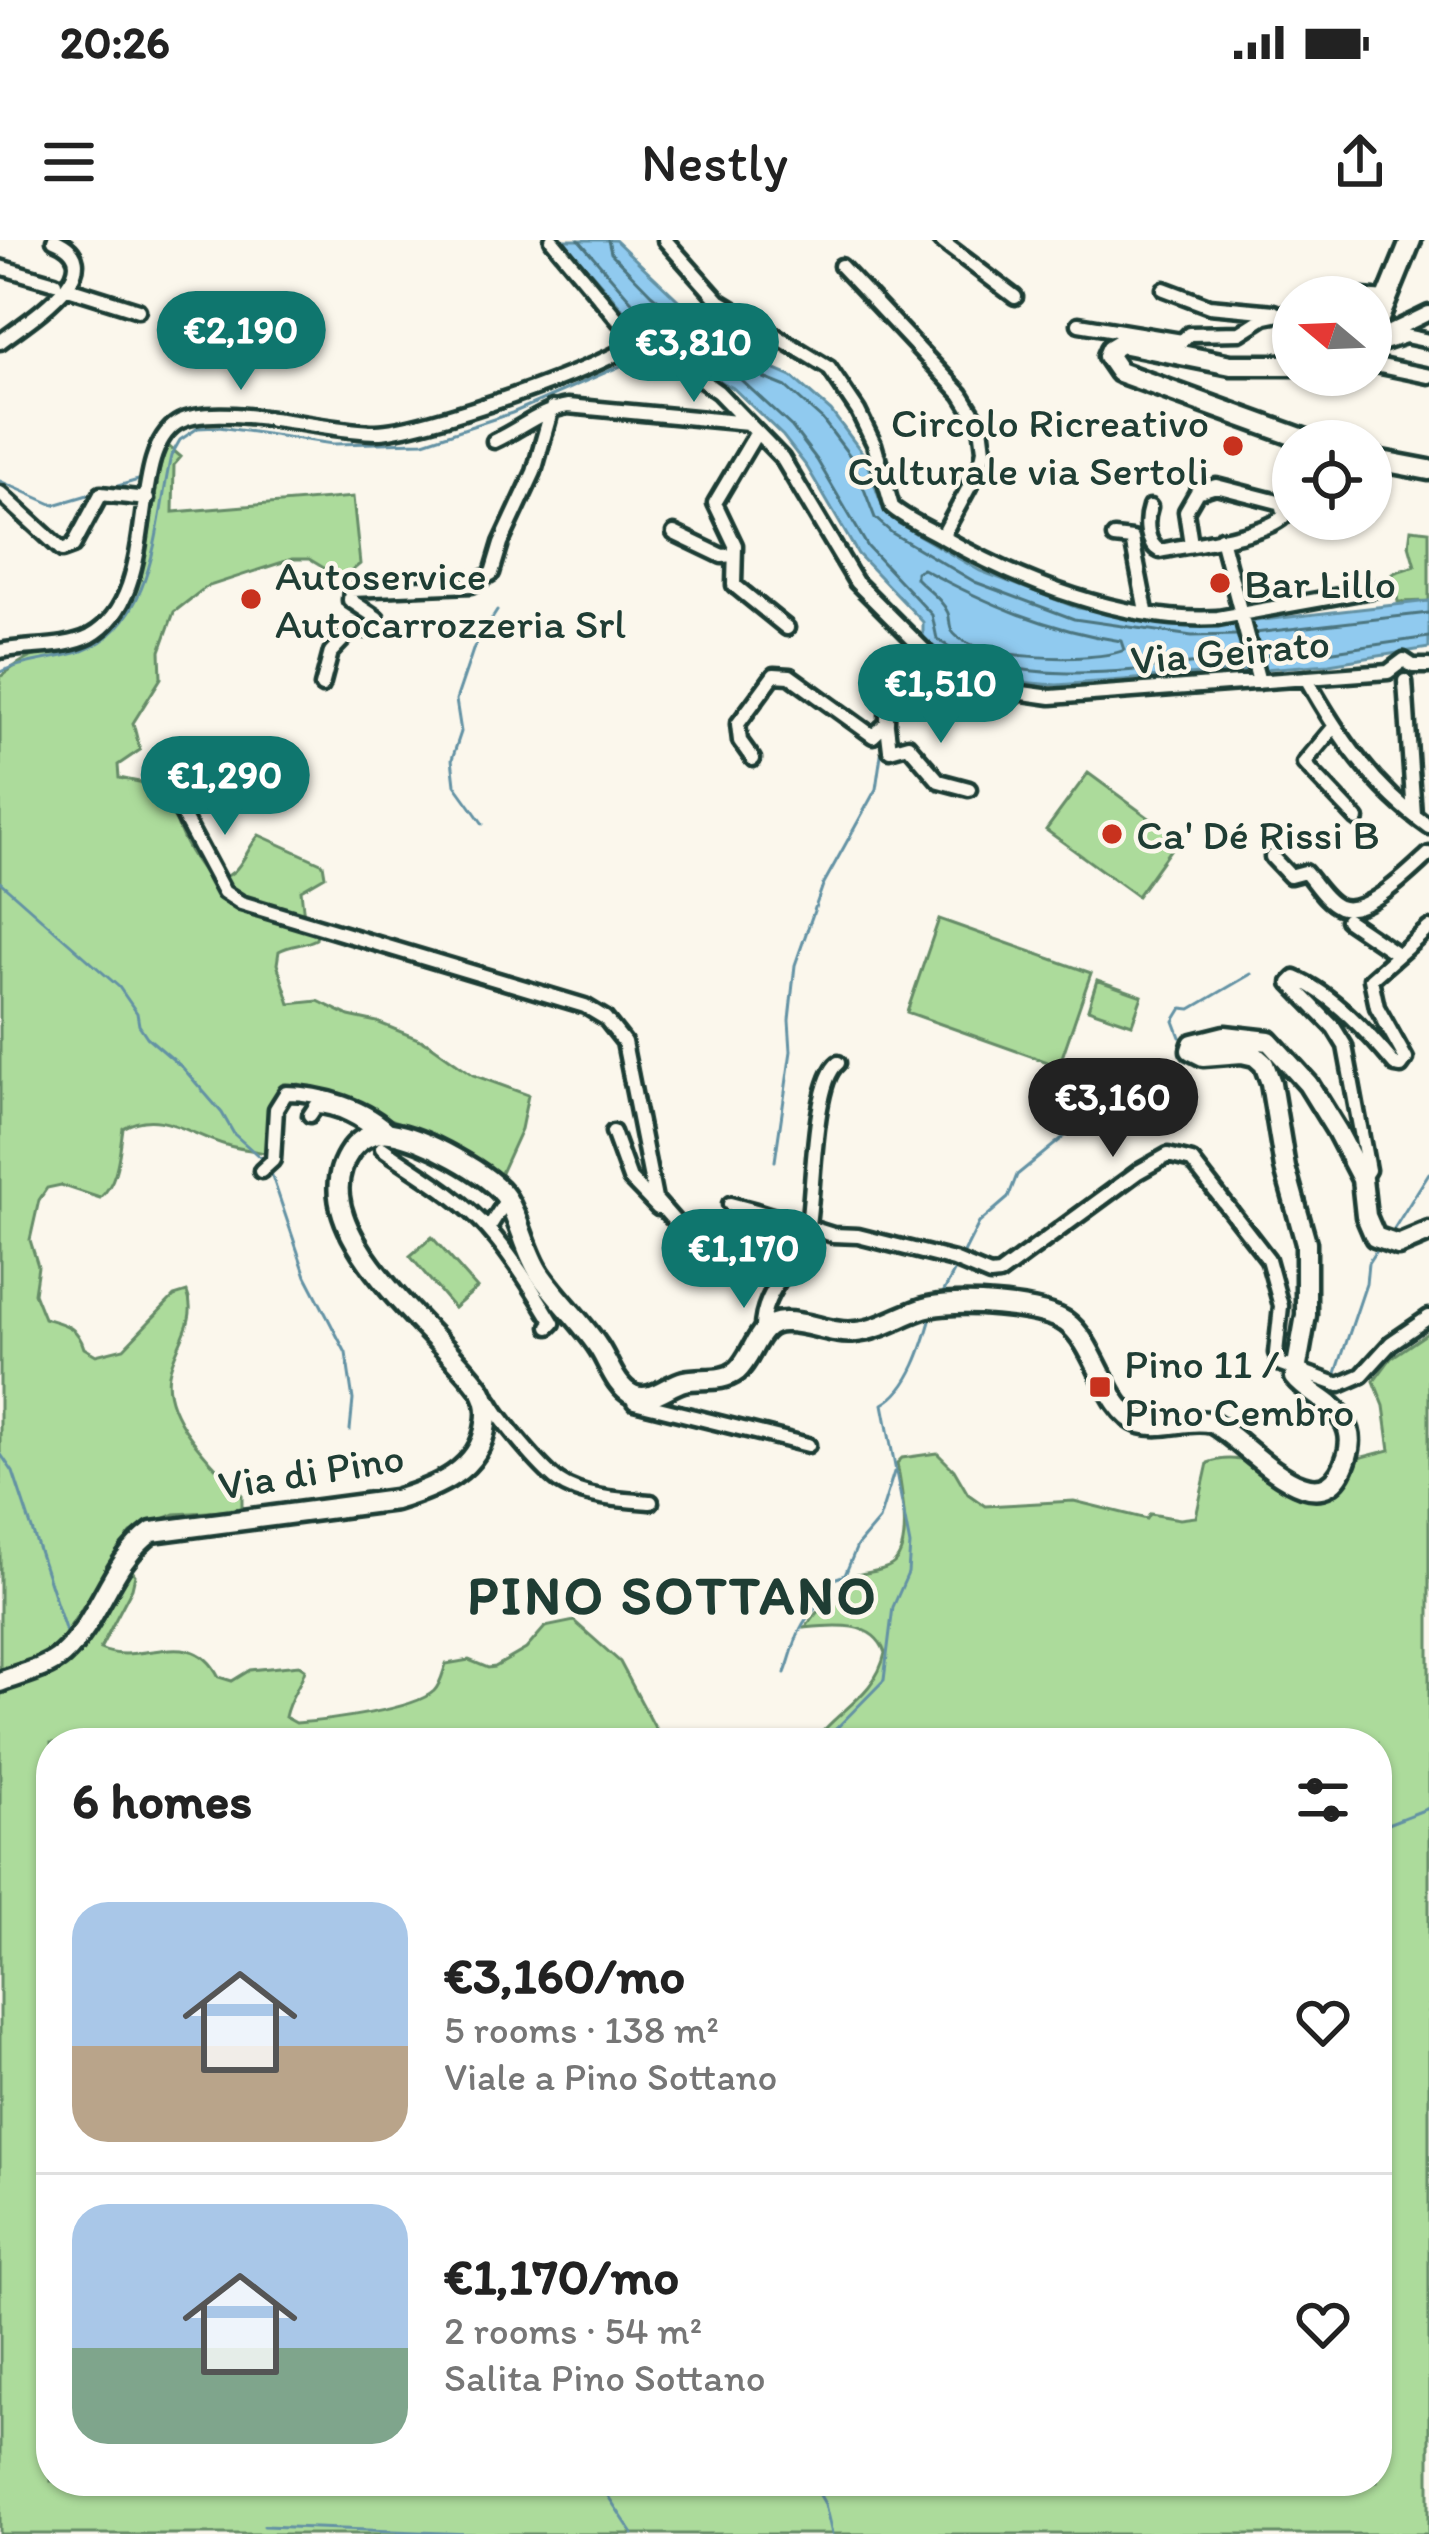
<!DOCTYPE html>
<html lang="en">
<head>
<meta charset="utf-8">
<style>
  :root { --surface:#fff; --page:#f6f6f6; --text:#222; --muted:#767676; --line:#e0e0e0; --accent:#0f766e }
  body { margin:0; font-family:Itim,sans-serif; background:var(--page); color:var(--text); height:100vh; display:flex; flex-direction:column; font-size:45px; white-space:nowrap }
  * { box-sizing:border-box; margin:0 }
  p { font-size:39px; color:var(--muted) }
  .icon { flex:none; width:66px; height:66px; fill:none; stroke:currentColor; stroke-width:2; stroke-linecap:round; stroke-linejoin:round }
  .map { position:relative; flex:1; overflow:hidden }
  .drawer { position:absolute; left:36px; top:1488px; width:1356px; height:768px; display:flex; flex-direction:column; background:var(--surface); border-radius:48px; box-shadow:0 3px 9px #0004 }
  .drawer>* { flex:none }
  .needle { width:78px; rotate:289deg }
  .fabs { position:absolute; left:1272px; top:36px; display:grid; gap:24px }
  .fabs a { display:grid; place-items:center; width:120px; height:120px; border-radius:50%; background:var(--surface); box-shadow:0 3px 9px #0004; font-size:60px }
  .price { position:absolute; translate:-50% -102px; padding:0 27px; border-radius:42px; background:var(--accent); color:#fff; font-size:39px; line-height:78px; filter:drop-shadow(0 3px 6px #0008) }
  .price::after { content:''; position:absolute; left:50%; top:72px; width:36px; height:27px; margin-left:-18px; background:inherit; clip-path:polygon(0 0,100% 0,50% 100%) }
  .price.selected { background:#222; color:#fff }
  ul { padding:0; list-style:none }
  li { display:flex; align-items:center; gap:36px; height:300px; padding:0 36px }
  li+li { border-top:3px solid var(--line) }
  li span { display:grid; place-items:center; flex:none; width:336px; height:240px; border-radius:36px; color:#555 }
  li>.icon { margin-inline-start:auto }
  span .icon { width:144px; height:144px; fill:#fffc; stroke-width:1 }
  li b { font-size:51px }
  h2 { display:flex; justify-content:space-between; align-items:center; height:144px; padding:0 36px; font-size:51px }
  .status { display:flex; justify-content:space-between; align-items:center; height:84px; padding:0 60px; background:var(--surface); direction:ltr }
  .status svg { height:33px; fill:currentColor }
  header { display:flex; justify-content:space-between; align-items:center; height:156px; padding:0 36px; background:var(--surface); font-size:54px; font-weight:600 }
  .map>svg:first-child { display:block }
  .green { fill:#acdb9b; stroke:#668c68; stroke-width:3 }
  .water { fill:#90caef; stroke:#6392a4; stroke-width:3 }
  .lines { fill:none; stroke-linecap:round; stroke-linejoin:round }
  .shore { stroke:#4c757f; stroke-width:3 }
  .stream { stroke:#6392a4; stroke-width:3 }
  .street-casing { stroke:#1f3d34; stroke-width:21 }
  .secondary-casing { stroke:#1f3d34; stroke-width:27 }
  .street { stroke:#fbf7ec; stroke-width:12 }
  .secondary { stroke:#fbf7ec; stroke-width:18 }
  .poi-dot { fill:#c8321e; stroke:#fbf7ec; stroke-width:4.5 }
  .labels { text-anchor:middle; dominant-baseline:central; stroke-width:9; stroke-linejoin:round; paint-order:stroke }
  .poi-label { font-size:42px; fill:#1f3d34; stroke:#fbf7ec; text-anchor:start }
  .street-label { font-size:42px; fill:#1f3d34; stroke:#fbf7ec }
  .district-label { font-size:54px; font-weight:bold; letter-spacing:3px; fill:#1f3d34; stroke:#fbf7ec }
</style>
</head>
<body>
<div class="status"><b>20:26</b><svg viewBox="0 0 49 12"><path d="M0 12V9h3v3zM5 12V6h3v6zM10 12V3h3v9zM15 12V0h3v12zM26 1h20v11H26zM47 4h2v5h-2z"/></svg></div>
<header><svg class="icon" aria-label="menu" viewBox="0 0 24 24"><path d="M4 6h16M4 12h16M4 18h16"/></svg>Nestly<svg class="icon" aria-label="share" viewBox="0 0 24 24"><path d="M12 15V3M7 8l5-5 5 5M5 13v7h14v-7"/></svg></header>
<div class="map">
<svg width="1429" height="2294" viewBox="0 0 1429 2294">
  <rect width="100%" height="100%" fill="#fbf7ec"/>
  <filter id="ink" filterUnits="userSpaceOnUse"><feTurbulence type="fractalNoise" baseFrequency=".00833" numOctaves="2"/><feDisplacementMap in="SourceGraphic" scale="24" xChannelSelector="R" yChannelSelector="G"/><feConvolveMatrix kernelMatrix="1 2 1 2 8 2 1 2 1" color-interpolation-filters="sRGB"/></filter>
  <g filter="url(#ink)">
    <!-- green -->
    <path class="green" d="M167 205 181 217 174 225 173 272 353 257 360 324 342 339 309 319H292L206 347 174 372 160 411 161 438 133 483 140 510 118 525 119 538 159 546 171 554C172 584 191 618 210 640 241 639 242 615 259 595L323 624 325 636 301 650 304 678 317 694 316 699C303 706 291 704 279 711L277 724 290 764 318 761 349 776 377 782 428 803 473 835 528 855 521 889 500 935 430 894 299 844C265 847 267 885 265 913 253 910 239 909 226 905 191 896 160 867 123 888 119 912 119 941 100 958L61 945 47 948 39 960 30 1000 38 1026 34 1053 44 1078C64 1084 78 1086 84 1108L96 1115 124 1108 174 1056 187 1052C199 1081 174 1106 169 1134 161 1177 216 1228 242 1255V1270L175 1274 131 1293 56 1408 6 1431 0 1428V437C10 430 20 421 31 417 51 410 76 410 94 399 158 361 144 267 167 205Z
      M1411 289 1429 291V361L1398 362 1393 333 1415 326 1409 305Z
      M1088 533 1178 599 1137 656 1046 590Z
      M939 679 1091 733 1059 826 907 772Z
      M1097 740 1142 756 1132 784 1088 769Z
      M432 997 477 1048 454 1068 410 1016Z
      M1429 1092V2294H0V1447L50 1428 127 1323 135 1335 132 1348 100 1409C140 1428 192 1382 219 1437L232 1441 250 1430 299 1425 305 1429C301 1445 289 1457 285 1477L296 1483C325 1481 414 1470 434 1451 441 1444 443 1432 446 1424L469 1420 488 1428 495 1427 526 1409 545 1387 574 1381 620 1422 654 1486 668 1503H51V2241H1377V1503H813C835 1471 876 1456 885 1413 874 1380 833 1385 805 1388L831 1354H845L856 1335C868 1332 885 1331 894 1323 913 1304 901 1247 897 1223L902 1218 937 1213 954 1230 968 1254 985 1266 1074 1261 1147 1279 1150 1274 1180 1279 1196 1277 1208 1223C1245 1209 1266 1233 1293 1255L1329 1251 1355 1219 1390 1210 1384 1166 1374 1141 1391 1118Z"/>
    <!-- water -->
    <path class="water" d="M563 0H615L693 74 736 96 771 128 792 137 831 171 864 215 880 260 898 283 980 331 1078 368 1193 384 1238 383 1429 361V408L1329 424 1057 445C1007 443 965 433 923 404V382L858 314 807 227 783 196 733 148 678 118 634 82Z"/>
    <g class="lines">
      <!-- shore -->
      <path class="shore" d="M579 0 642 73 685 108 740 139 792 187 817 220 868 307 932 375 937 399C1015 455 1153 427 1243 418
        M608 0 611 13 651 54 687 84 729 106 764 138 786 147 822 179 853 220 875 278 892 293 975 342 1074 379 1192 396 1237 395
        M923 329C987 364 1048 390 1121 401L1124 410C1096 423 971 421 952 391 949 386 950 378 948 373 942 359 926 349 916 338V332Z
        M1255 393 1429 373
        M1261 416 1327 412 1429 397"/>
      <!-- stream -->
      <path class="stream" d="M0 241 54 265 145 238
        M0 432C26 420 55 420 82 411 156 384 156 281 171 216L180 200 198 188 219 187 333 204 424 202 512 173 655 111
        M483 584 455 545 452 519 461 492 456 460 474 407 497 371
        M0 642 119 747 137 773 139 785 147 797 183 828 222 873 234 894 263 920
        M1180 797 1174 781 1182 768 1191 769 1251 734
        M775 921 791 811 789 780 795 725 823 645 876 549 883 501
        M269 927 306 1036 346 1113 353 1160 350 1190
        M1390 995 1429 933
        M962 1017 979 983 1008 958 1017 935 1071 891
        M942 1055 957 1026
        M1335 1136 1366 1044 1368 1023 1379 1006
        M0 1213 13 1232 67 1395
        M785 1433C791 1418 795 1397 803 1384 812 1369 827 1357 831 1340L845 1335 857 1306 879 1280 894 1232
        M822 1503 884 1440 893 1367 908 1333 910 1305 883 1164C911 1149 924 1103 932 1074
        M1377 1588 1429 1568
        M598 2241 633 2294
        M812 2241 825 2264 832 2294
        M264 2286 471 2294"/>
      <!-- street casing -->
      <g class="street-casing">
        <path id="street" d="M552 0 619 81 718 152 782 218 856 342 946 432 994 449 1051 457 1388 432 1404 420 1413 426H1429
          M665 0 719 61 829 128 858 171 874 204 892 267C906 279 925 287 941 296 1020 342 1125 383 1218 378L1383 348
          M940 0 1015 57
          M841 26 961 154 981 186 984 210 981 225 942 297
          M0 27 55 43
          M68 48 138 70
          M1164 49 1209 66 1274 72
          M1362 57 1387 59
          M1079 84 1182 101 1189 94 1240 93 1265 77 1290 72
          M1371 101 1429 73
          M0 102C24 83 118 27 54 0
          M1384 103 1405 96 1429 101
          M1371 124 1429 136
          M757 192 715 263 735 305 734 345 787 388
          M494 201C519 190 541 170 568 166L748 183
          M0 253 62 310 73 306 101 254 147 259
          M1150 267C1145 282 1146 303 1160 311 1188 305 1268 295 1285 275L1282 263 1216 246 1197 252 1186 271 1191 304
          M674 293 722 316 733 315
          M1114 297 1132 299 1146 371
          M1221 298 1259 442
          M0 411C28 405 64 409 90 396 163 356 125 216 177 183 215 160 327 192 376 192 420 192 608 127 641 99
          M1306 438C1339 497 1373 547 1429 587
          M1405 441 1414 575
          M322 446 331 412 353 389 371 390 378 383 377 378 350 360 351 350 472 345 492 333 501 303 534 232 552 168
          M887 485 890 510 908 505 939 541 969 549
          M1334 487 1304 523 1357 579
          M753 519 740 501 738 484 774 435 790 436 873 496 887 483 888 438 916 406
          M179 568 224 652 241 663 585 766 605 778 624 802 655 959 676 983V994L682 1003 722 1022 736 1016 756 971 833 995 858 996 954 1020 990 1035 999 1034 1138 932 1168 915 1192 921 1268 1019 1281 1066 1276 1113 1281 1124 1339 1145 1362 1135 1391 1103 1429 1077
          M1272 617 1290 636 1305 632C1315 643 1325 661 1339 667 1366 677 1411 630 1429 614
          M1347 680 1397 714
          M310 875 316 866C336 866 363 880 377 894
          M613 892 630 939 658 968
          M382 908C417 933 459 956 488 989 513 1017 534 1051 553 1083L549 1087
          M261 931 273 920 276 869 286 853C320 853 368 867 392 893
          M1362 939 1368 930 1345 806 1334 788 1290 743 1295 738C1333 754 1369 794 1395 825L1401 826 1406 819 1377 767 1371 739 1429 688
          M730 964 756 971
          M488 989 507 959
          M762 1092C760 1049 800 1025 808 984 814 950 813 842 838 823
          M490 1161C501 1181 540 1227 558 1241 582 1258 622 1260 651 1262
          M634 1162 808 1205"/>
      </g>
      <!-- secondary casing -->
      <g class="secondary-casing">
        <path id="secondary" d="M1371 98 1411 0
          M1293 125H1231L1121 103 1111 109 1108 116 1119 132 1309 201
          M1371 219 1429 230
          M0 1442C20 1434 46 1429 62 1415 101 1380 109 1323 152 1292L395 1260C435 1248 480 1231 486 1184 488 1173 487 1159 480 1149 442 1093 295 988 351 910 361 897 376 891 391 893 421 897 492 934 507 959 521 983 525 1011 540 1034 557 1059 580 1080 597 1105 608 1120 615 1147 633 1155 651 1163 668 1145 684 1141 701 1137 722 1143 737 1131 755 1115 756 1082 784 1082 809 1081 831 1095 856 1092 879 1090 902 1075 924 1068 954 1059 1041 1065 1066 1082 1097 1104 1106 1171 1140 1183 1164 1190 1189 1177 1212 1183 1245 1199 1322 1298 1347 1217 1351 1205 1351 1192 1344 1181 1333 1161 1308 1154 1295 1137L1306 1075V1003L1285 928 1271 843 1264 824 1255 816 1242 813 1203 816 1191 810 1193 804 1225 796 1269 801 1308 844 1337 891 1362 939 1366 976 1375 997 1398 1005 1429 992"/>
      </g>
      <!-- street -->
      <use href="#street" class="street"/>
      <!-- secondary -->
      <use href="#secondary" class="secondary"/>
    </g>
  </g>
  <!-- markers -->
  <g class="poi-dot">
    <circle cx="1233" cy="206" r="12"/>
    <circle cx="1220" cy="343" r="12"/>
    <circle cx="251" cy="359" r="12"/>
    <circle cx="1112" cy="594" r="12"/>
    <rect x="1088" y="1135" width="24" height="24" rx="6"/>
  </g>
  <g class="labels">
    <!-- poi labels -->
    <g class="poi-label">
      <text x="1209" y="182" text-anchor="end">Circolo Ricreativo<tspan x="1209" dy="48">Culturale via Sertoli</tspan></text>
      <text x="275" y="335">Autoservice<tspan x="275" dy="48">Autocarrozzeria Srl</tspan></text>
      <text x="1244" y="343">Bar Lillo</text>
      <text x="1136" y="594">Ca' Dé Rissi B</text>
      <text x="1124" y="1123">Pino 11 /<tspan x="1124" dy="48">Pino Cembro</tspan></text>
    </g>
    <!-- street labels -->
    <g class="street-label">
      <text transform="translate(1230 411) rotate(-5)">Via Geirato</text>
      <text transform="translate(311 1231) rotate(-9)">Via di Pino</text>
    </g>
    <!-- district labels -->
    <g class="district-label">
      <text x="673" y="1355">PINO SOTTANO</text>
    </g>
  </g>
</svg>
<div class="fabs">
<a><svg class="needle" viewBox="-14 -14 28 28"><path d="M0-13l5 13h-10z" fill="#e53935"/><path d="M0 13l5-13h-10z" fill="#767676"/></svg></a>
<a><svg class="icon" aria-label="locate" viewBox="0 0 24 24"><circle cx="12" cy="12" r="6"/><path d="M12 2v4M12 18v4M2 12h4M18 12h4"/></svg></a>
</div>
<b class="price" style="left:241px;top:153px">€2,190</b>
<b class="price" style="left:694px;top:165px">€3,810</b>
<b class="price" style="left:941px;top:506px">€1,510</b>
<b class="price" style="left:225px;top:598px">€1,290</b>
<b class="price selected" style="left:1113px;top:920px">€3,160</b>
<b class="price" style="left:744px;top:1071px">€1,170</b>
<section class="drawer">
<h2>6 homes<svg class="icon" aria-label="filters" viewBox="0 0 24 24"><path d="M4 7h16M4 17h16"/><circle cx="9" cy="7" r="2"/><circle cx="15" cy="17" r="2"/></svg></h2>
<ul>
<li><span style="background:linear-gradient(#a9c7e8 60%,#b9a48a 0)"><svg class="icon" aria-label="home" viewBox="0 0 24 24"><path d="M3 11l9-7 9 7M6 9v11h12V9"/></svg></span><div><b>€3,160/mo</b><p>5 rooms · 138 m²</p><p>Viale a Pino Sottano</p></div><svg class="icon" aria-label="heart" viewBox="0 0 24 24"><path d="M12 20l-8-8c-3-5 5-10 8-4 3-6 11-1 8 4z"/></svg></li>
<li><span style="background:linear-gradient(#a9c7e8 60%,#7fa58c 0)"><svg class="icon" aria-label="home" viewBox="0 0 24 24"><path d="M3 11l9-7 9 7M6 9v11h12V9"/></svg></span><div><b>€1,170/mo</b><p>2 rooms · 54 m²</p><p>Salita Pino Sottano</p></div><svg class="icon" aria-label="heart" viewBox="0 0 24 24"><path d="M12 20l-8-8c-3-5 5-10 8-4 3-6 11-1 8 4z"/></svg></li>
</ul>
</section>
</div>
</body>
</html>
